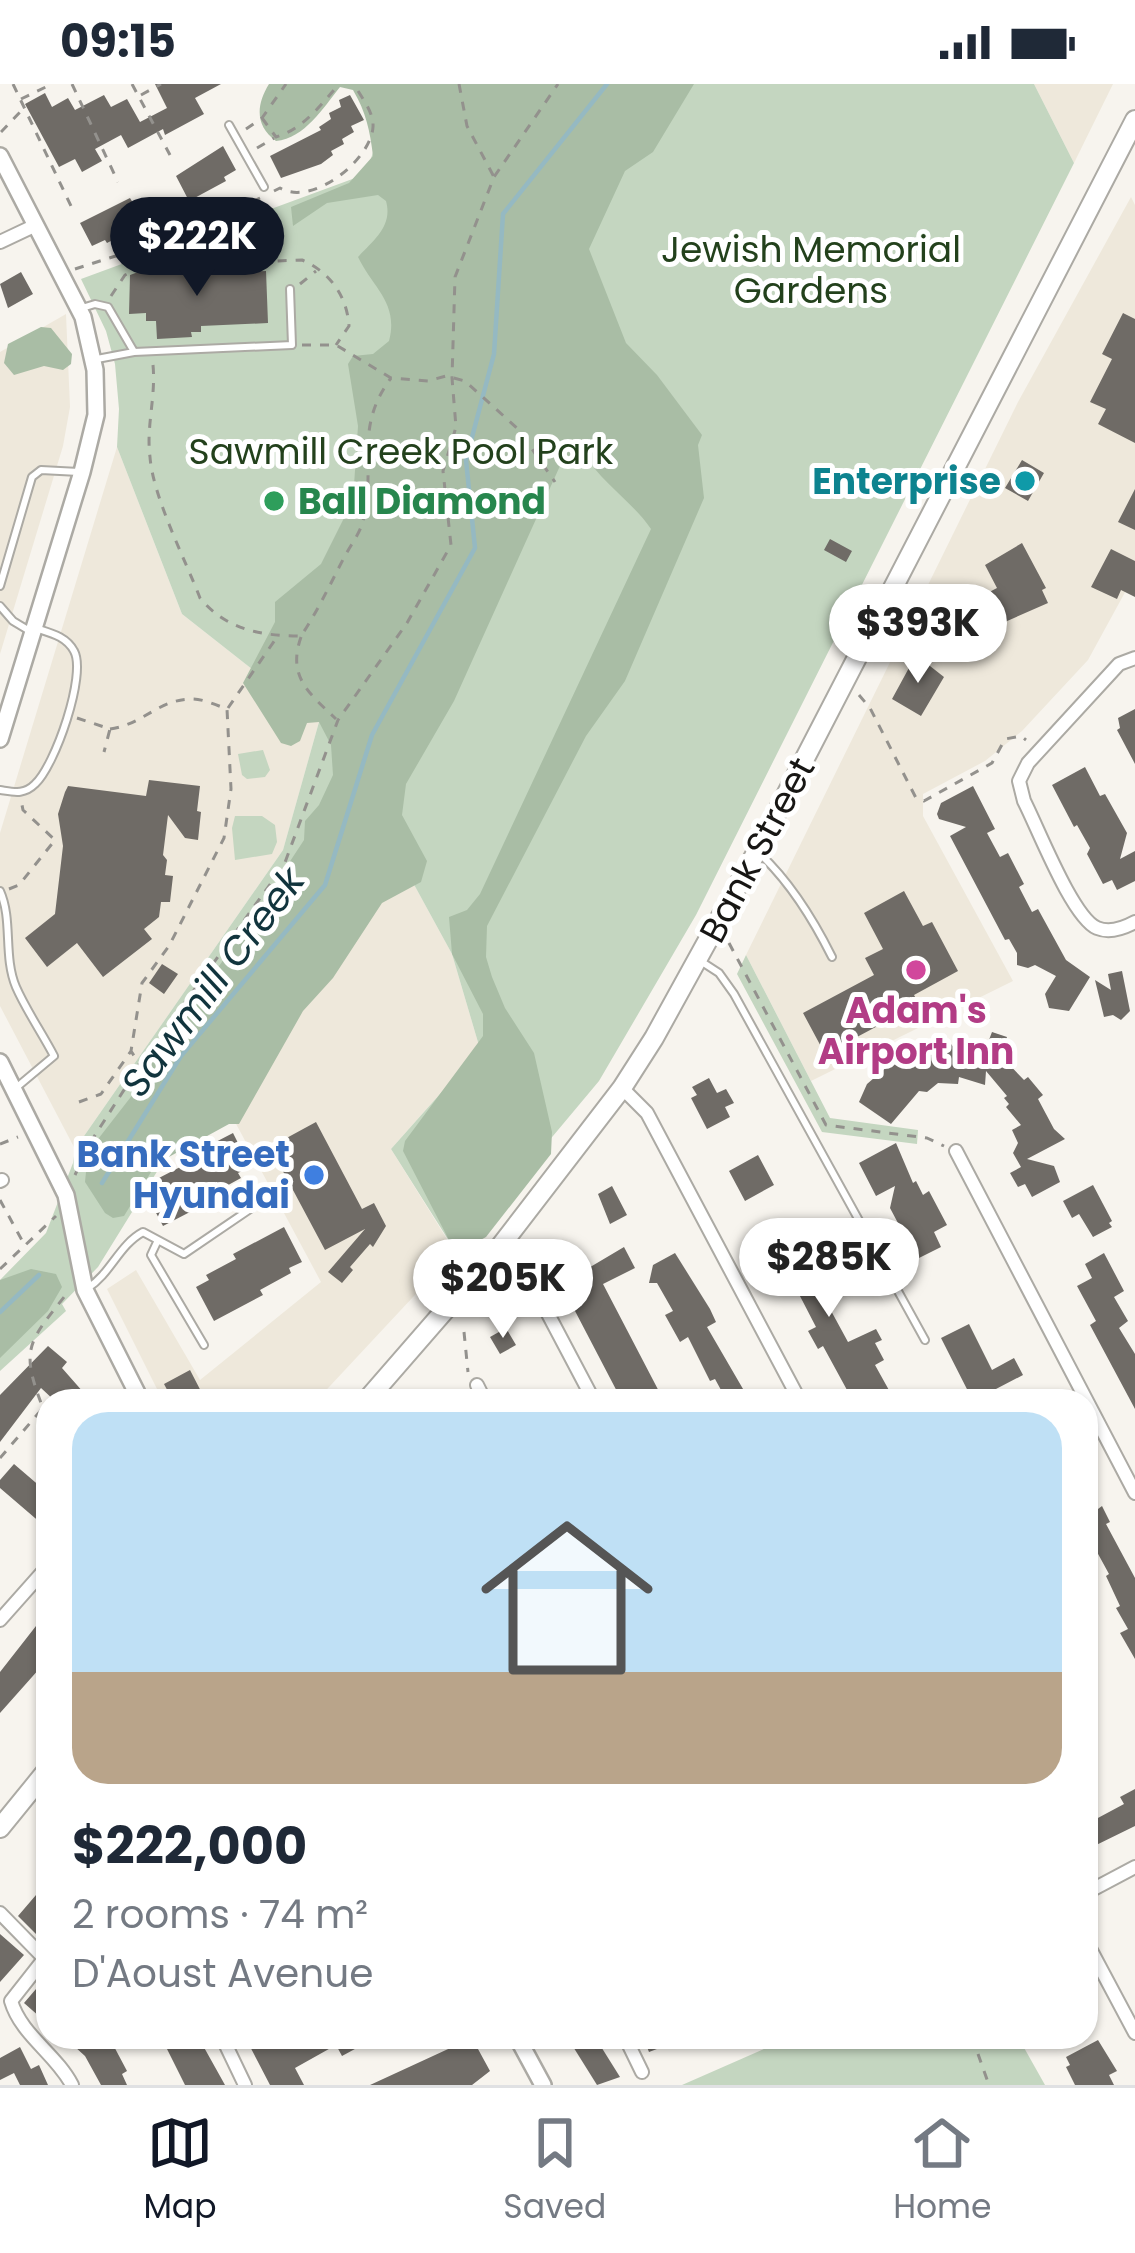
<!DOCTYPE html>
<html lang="en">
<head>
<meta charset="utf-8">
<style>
  :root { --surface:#fff; --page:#f2f2f3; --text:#1f2937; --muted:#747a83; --line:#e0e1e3; --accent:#111827 }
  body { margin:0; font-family:Poppins,sans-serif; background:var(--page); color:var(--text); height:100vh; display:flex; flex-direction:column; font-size:45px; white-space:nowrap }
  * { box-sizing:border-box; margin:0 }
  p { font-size:39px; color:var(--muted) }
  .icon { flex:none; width:66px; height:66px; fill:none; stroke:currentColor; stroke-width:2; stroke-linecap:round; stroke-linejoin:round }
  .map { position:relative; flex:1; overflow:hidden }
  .details { position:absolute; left:36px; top:1305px; width:1062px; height:660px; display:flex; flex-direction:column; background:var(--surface); border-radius:36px; box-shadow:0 3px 9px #0004 }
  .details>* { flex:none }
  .price { position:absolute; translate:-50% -102px; padding:0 27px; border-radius:42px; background:#fff; color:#222; font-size:39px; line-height:78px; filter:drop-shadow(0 3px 6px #0008) }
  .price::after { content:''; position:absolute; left:50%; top:72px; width:36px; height:27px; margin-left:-18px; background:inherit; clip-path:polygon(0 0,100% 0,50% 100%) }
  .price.on { background:var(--accent); color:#fff }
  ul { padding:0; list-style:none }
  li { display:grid; align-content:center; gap:24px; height:636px; padding:0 36px }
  li span { display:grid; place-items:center; height:372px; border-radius:36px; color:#555 }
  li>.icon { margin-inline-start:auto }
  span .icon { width:216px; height:216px; fill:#fffc; stroke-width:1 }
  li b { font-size:51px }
  .status { display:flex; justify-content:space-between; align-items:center; height:84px; padding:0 60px; background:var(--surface); direction:ltr }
  .status svg { height:33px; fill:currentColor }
  .tab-bar { display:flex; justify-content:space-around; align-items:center; height:168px; border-top:3px solid var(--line); background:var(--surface); font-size:33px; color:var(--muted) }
  .tab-bar a { display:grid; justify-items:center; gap:6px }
  .tab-bar .on { color:var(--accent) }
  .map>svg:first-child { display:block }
  .built { fill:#eee8db }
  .green { fill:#c4d6c0 }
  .forest { fill:#a9bda5 }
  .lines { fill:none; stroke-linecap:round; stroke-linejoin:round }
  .stream { stroke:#95b9c2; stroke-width:4.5 }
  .building { fill:#6f6b66 }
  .service-casing { stroke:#acaaa4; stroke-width:10 }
  .minor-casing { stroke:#acaaa4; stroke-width:16 }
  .tertiary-casing { stroke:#acaaa4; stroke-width:20 }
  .primary-casing { stroke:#acaaa4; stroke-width:22 }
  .path { stroke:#93918d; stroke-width:3; stroke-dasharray:9 9; stroke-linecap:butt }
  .service { stroke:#fff; stroke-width:6 }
  .minor { stroke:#fff; stroke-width:12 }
  .tertiary { stroke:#fff; stroke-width:15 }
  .primary { stroke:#fff; stroke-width:18 }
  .culture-dot { fill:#0f9aa8; stroke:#fff; stroke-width:4.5 }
  .leisure-dot { fill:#2e9e5b; stroke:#fff; stroke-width:4.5 }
  .hotel-dot { fill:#d1479c; stroke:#fff; stroke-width:4.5 }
  .shop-dot { fill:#3f7fe0; stroke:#fff; stroke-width:4.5 }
  .labels { text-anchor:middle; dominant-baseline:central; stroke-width:10; stroke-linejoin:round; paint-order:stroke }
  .park-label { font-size:36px; fill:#23411c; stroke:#fff }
  .culture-label { font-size:36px; font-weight:bold; fill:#0d838f; stroke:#fff; text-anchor:end }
  .leisure-label { font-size:36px; font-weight:bold; fill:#27864d; stroke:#fff; text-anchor:start }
  .street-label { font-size:36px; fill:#171614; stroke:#fff }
  .hotel-label { font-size:36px; font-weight:bold; fill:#b23c85; stroke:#fff }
  .shop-label { font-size:36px; font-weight:bold; fill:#366cbe; stroke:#fff; text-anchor:end }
  .water-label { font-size:39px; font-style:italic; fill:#11343d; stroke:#fff }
</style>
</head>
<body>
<div class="status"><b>09:15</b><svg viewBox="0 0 49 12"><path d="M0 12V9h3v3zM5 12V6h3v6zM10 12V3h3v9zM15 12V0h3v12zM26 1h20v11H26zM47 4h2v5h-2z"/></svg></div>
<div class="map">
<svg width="1135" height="2001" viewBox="0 0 1135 2001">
  <rect width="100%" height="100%" fill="#f7f4ee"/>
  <!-- built -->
  <path class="built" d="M1034 0H1113L1074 79Z
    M1131 113 1135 121V490L1088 576 1022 647 985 677 923 710V732L1013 897 811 997 746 871 1018 318Z
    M66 230 70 323 63 362 0 570V268Z
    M117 363 182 530 319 638 283 766 75 1065 0 922V749Z
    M381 740 452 870 480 965 391 1065 455 1168 316 1317H163L107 1205 136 1186 200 1296 321 1198 213 997Z"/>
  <!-- green -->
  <path class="green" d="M395 0H1034L1074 79 696 831 599 997 456 1168 391 1065 480 965 452 870 382 742 213 997 98 1183 62 1220 66 1227 0 1287V1196L46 1149 73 1079 75 1065 283 766 319 638 182 530 117 363 119 325 115 280 106 247 81 195 366 90Z
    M263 666 270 686 265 693 247 695 242 691 238 670Z
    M235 732H262L275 741 277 758 272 770 235 776 232 744Z
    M746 871 830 1034 918 1046 917 1060 822 1048 737 890Z
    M791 1953H1018L1045 2001H682Z"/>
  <!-- forest -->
  <path class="forest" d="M269 0H694L653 68 625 87 589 165 626 259 657 291 702 351 698 361 704 414 625 597 586 652 487 842 486 873 492 893 505 924 534 969 552 1048 551 1070 486 1153 475 1159 450 1158 403 1067 405 1057 483 952V930L452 870 449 833 467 826 480 810 651 445C632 417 601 399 584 369L564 373 454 617 406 700 402 731 427 777 421 798 382 819 333 894 303 927 239 1040H229L156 1080 124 1132 113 1134 105 1129 85 1098 88 1068 144 996 145 985 247 843 304 756 305 737 319 721 333 691 331 661 319 638 307 639 300 657 291 662 281 659 243 599 275 538V518L321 480 353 416 358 342 348 280 353 272 373 270 389 257C399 219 373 204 358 173 374 156 393 142 386 117L378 111 327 119 293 142 291 123 349 99 373 72C370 47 366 28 353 6L340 3C323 24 305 54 276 57 255 42 256 21 269 0Z
    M41 243 51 244 72 270 71 280 63 286 44 282 14 291 4 279 8 260Z
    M31 1185 56 1190 62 1203 48 1227 0 1274V1196Z"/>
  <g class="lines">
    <!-- stream -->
    <path class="stream" d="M102 1099 181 972 325 801 372 651 475 464 466 376 494 270 503 130 607 0
      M0 1228 39 1191"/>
  </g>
  <!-- building -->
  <path class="building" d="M155 0H221L195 14 204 30 165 51 163 45 128 64 121 51 95 65 102 77 82 88 75 75 59 83 25 20 45 9 52 23 68 14 75 26 104 11 111 23 127 15 140 38 167 24Z
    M350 11 364 36 351 42 354 48 342 55 344 60 331 67 333 71 321 80 281 94 270 72 321 46 319 43 331 35 329 29 341 23 339 16Z
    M223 62 236 86 224 93 226 97 189 117 176 92Z
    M130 114 145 139 107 159 105 156 92 162 80 139Z
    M188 181 189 187 220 185V189L266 187 268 239 201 242V248H191L192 253 157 255 156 237H146V229L129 230 130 191 152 183Z
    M21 188 33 210 8 224 0 200Z
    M1123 229 1135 235V359L1098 340 1106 325 1090 318 1112 275 1102 270Z
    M1022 376 1044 389 1028 417 1005 404Z
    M1135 405V446L1118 438Z
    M830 455 852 467 846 478 824 466Z
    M1022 459 1046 504 1042 506 1048 519 989 545 974 516 997 504 985 481Z
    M1111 465 1135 477V513L1121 506 1117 515 1091 503Z
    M916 571 944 593 921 632 892 615Z
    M1135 625V680L1117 646 1120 644 1118 634Z
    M1085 683 1100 712 1105 710 1127 749 1120 775 1135 767V797L1117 806 1112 796 1103 800 1087 770 1090 764 1077 741 1074 743 1052 701Z
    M149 696 200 702 197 727 201 728 198 756 185 754 168 731 163 771 167 776 165 791 173 792 170 818H161L159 833 144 845 152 855 103 893 77 859 47 883 25 854 55 830 63 762 58 730 65 708 68 702 146 712Z
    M973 702 995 745 987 749 1000 773 1008 769 1024 800 1019 803 1032 828 1038 825 1066 876 1090 893 1069 927 1049 924 1045 910 1056 892 1035 881 1028 884 1017 881V869L1009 855 1005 856 950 752 966 743 939 735 937 730 941 719Z
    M904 807 923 842 932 838 958 887 914 911 919 920 825 970 803 929 874 891 865 874 883 865 864 829Z
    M162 880 178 890 164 910 149 899Z
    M1122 887 1130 927 1121 936 1113 931 1104 933 1095 896 1111 906 1108 890Z
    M992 948 1007 953 1001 972 1024 996 1028 993 1043 1011 1038 1015 1054 1045 1065 1055 1027 1075 1054 1082 1060 1098 1032 1113 1025 1100 1018 1103 1010 1089 1021 1083 1013 1069 1018 1059 1012 1046 1021 1041 1006 1023 1009 1020 1004 1014 1007 1012 986 987 985 1001 959 993 958 1000 938 999 927 1008 919 1007 891 1040 859 1018 867 1000 910 963 918 973 925 967 937 968 951 960 965 977 972 956 987 961Z
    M709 994 717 1009 726 1005 734 1019 725 1023 730 1033 707 1045 691 1014 697 1011 692 1003Z
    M316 1038 362 1125 374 1119 386 1142 373 1163 370 1160 350 1183 353 1186 342 1199 328 1188 365 1145 325 1166 270 1063Z
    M233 1049 250 1083 238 1089 241 1094 210 1111 213 1116 163 1142 145 1108 158 1102 155 1096 186 1080 183 1075Z
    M896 1059 913 1099 916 1097 923 1111 929 1107 947 1141 934 1148 941 1163 917 1175 890 1124 895 1102 876 1112 859 1079Z
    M758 1071 774 1101 745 1117 729 1087Z
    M1093 1101 1112 1137 1109 1139 1112 1143 1093 1153 1079 1130 1072 1134 1063 1117Z
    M612 1102 627 1131 610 1140 598 1110Z
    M777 1136 792 1166 808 1157 812 1164 816 1162 822 1173 818 1175 821 1182 815 1185 828 1209 823 1212 848 1258 876 1245 882 1256 875 1259 884 1276 875 1281 895 1317H853L823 1262 818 1265 808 1247 816 1243 787 1187 781 1190 759 1145Z
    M284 1143 302 1178 289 1184 291 1189 260 1206 263 1211 214 1237 196 1203 209 1196 206 1191 236 1175 233 1170Z
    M624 1163 635 1184 603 1200 664 1317H622L563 1204 568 1202 565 1198Z
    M675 1169 710 1225 716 1238 707 1243 750 1317H727L715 1295 710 1297 688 1253 680 1258 665 1231 673 1227 657 1199H649L653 1181Z
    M1104 1169 1124 1207 1114 1213 1128 1237 1119 1244 1135 1270V1325L1090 1241 1096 1237 1077 1202 1092 1194 1085 1180Z
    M969 1240 992 1286 1014 1274 1023 1291 973 1317 941 1254Z
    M506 1244 516 1261 500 1270 490 1253Z
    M48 1262 67 1278 62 1284 91 1317H55L41 1304 0 1358V1311Z
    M190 1286 206 1317H173L164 1300Z
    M14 1380 42 1404 48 1398V1434L42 1440 0 1404V1396Z
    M1086 1403 1098 1425 1102 1422 1110 1438 1106 1440 1135 1494V1575L1120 1549 1128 1545 1116 1524 1120 1522 1106 1492 1109 1490 1091 1457 1086 1460Z
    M48 1533V1575L0 1629V1588L36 1542Z
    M1135 1705V1742L1086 1766V1717L1096 1735 1124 1720 1120 1713Z
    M48 1797V1843L39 1853 18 1832Z
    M0 1850 24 1871 0 1898Z
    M48 1891V1940L24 1919Z
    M64 1953H109L127 1987 122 1990 127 2001H101L85 1972Z
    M165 1953H194L198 1960 201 1958 225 2001H185L167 1965 175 1961Z
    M245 1953H377L342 1972 336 1961 295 1984 304 2001H270Z
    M567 1953H595L620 1993 597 2001Z
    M643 1953H686V1954L649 1968Z
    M472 1954 490 1987 472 2001H370Z
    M1098 1956 1117 1987 1109 1991 1114 2001H1075L1066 1983 1070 1981 1066 1973Z
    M20 1963 31 1985 39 1981 48 2001H20L14 1989 0 1996V1974Z"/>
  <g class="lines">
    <!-- service casing -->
    <g class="service-casing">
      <path id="service" d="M229 41 264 103
        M82 224 95 220 108 223 133 266
        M97 275 134 268 292 261 290 205
        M0 502 32 393 41 386 79 388
        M0 522 13 537 28 546
        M0 706C14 708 24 711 35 700 55 682 87 590 74 567 66 552 50 549 35 544
        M760 770C791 799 813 835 832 873
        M0 807C13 836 3 872 16 903 26 926 42 949 54 972L17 1003
        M702 878 719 889 734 910 925 1256
        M158 1156 151 1171 204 1261
        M88 1204C111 1189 119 1161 143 1148L184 1170 262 1117"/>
    </g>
    <!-- minor casing -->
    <g class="minor-casing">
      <path id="minor" d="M0 158 36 141
        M1135 574 1119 580 1028 679 1019 697 1024 717C1038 744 1072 833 1097 844 1109 849 1124 844 1135 838
        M622 1004 647 1029 800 1317
        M956 1067 1135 1409
        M0 1097 2 1096
        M499 1164 527 1190 594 1317
        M477 1301 485 1317
        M0 1536 48 1482
        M1086 1809 1135 1783
        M0 1829 44 1874
        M1086 1857 1135 1949
        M48 1870 11 1917C21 1951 56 1970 72 2001
        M222 1953 245 2001
        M625 1953 642 1988"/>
    </g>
    <!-- tertiary casing -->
    <g class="tertiary-casing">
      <path id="tertiary" d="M0 72 83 233 95 286 96 331 82 388 0 655
        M0 978 66 1111 85 1206 141 1317
        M517 1953 543 2001"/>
    </g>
    <!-- primary casing -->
    <g class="primary-casing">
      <path id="primary" d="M366 1317 499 1164 622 1004 654 954 757 767 1135 36
        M0 1744 48 1685"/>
    </g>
    <!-- path -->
    <path class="path" d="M13 0 71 122
      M72 0 118 98
      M132 0 170 71
      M459 0 467 42 494 93
      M141 11 161 0
      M21 15 52 0
      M262 34 276 53C303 45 321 21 339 0
      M246 45 262 34 286 0
      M1 48 21 27
      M257 64 274 54
      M274 107 280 104C312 123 371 76 373 43 374 28 361 13 354 0
      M75 185 125 169 155 153 173 136 237 114 245 121 260 114
      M300 200 316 187
      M111 212 125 191 144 182 302 176C330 188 347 212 349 242L336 261
      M302 261H336L391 294 428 297 446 292 465 297 518 345 555 398
      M153 281C156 314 146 342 150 373 153 413 185 475 200 514 226 546 262 552 301 552 319 525 331 498 346 470 352 459 360 449 363 437 377 382 353 345 391 294
      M301 553C287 593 309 609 336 635
      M859 611 870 624 916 714 924 717 992 679 1005 655 1021 652 1026 656
      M228 624 277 553
      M77 634 110 645 104 668
      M110 645C142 641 158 616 190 615 201 614 216 621 227 625L231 705 224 754 169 862 142 899 131 967
      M9 805 19 801 55 756 23 726 21 716
      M729 859 826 1041 927 1054 944 1062
      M79 1018 101 1010 131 967 140 981
      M0 1060 18 1053
      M75 1091 90 1059 140 981 284 781 338 636 407 539 451 461 443 387 456 343 452 294 455 193 494 93 558 0
      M0 1116 24 1160
      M0 1185 56 1132
      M464 1248 468 1288
      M0 1374 43 1324C19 1263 29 1258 68 1208
      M972 1953 989 2001"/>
    <!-- service -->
    <use href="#service" class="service"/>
    <!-- minor -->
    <use href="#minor" class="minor"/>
    <!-- tertiary -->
    <use href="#tertiary" class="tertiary"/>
    <!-- primary -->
    <use href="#primary" class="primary"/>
  </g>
  <!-- markers -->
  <circle class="culture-dot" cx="1025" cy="397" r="12"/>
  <circle class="leisure-dot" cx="274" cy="417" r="12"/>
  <circle class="hotel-dot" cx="916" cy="886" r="12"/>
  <circle class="shop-dot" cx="314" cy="1091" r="12"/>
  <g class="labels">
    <!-- park labels -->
    <g class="park-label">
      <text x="811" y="165">Jewish Memorial<tspan x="811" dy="41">Gardens</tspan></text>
      <text x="401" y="367">Sawmill Creek Pool Park</text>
    </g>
    <!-- culture labels -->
    <g class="culture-label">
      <text x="1001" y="397">Enterprise</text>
    </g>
    <!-- leisure labels -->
    <g class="leisure-label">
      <text x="298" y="417">Ball Diamond</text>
    </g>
    <!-- street labels -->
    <g class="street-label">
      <text transform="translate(757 766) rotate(-62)">Bank Street</text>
    </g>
    <!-- hotel labels -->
    <g class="hotel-label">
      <text x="916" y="926">Adam's<tspan x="916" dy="41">Airport Inn</tspan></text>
    </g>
    <!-- shop labels -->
    <g class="shop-label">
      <text x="290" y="1070">Bank Street<tspan x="290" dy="41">Hyundai</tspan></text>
    </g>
    <!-- water labels -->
    <g class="water-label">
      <text transform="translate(213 898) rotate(-53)">Sawmill Creek</text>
    </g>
  </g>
</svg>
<b class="price on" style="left:197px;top:215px">$222K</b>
<b class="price" style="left:918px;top:602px">$393K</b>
<b class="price" style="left:829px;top:1236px">$285K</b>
<b class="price" style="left:503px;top:1257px">$205K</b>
<section class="details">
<ul>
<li><span style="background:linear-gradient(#bfe0f5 70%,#b9a48a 0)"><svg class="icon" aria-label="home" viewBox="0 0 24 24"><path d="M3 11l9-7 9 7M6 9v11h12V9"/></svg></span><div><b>$222,000</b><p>2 rooms · 74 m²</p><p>D'Aoust Avenue</p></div></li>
</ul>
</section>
</div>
<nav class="tab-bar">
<a class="on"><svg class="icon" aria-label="map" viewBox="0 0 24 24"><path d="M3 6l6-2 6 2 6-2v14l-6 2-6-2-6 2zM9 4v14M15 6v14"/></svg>Map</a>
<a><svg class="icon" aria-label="saved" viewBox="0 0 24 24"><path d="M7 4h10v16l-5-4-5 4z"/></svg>Saved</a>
<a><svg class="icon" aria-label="home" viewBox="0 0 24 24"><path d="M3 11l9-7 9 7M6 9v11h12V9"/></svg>Home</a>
</nav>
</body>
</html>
